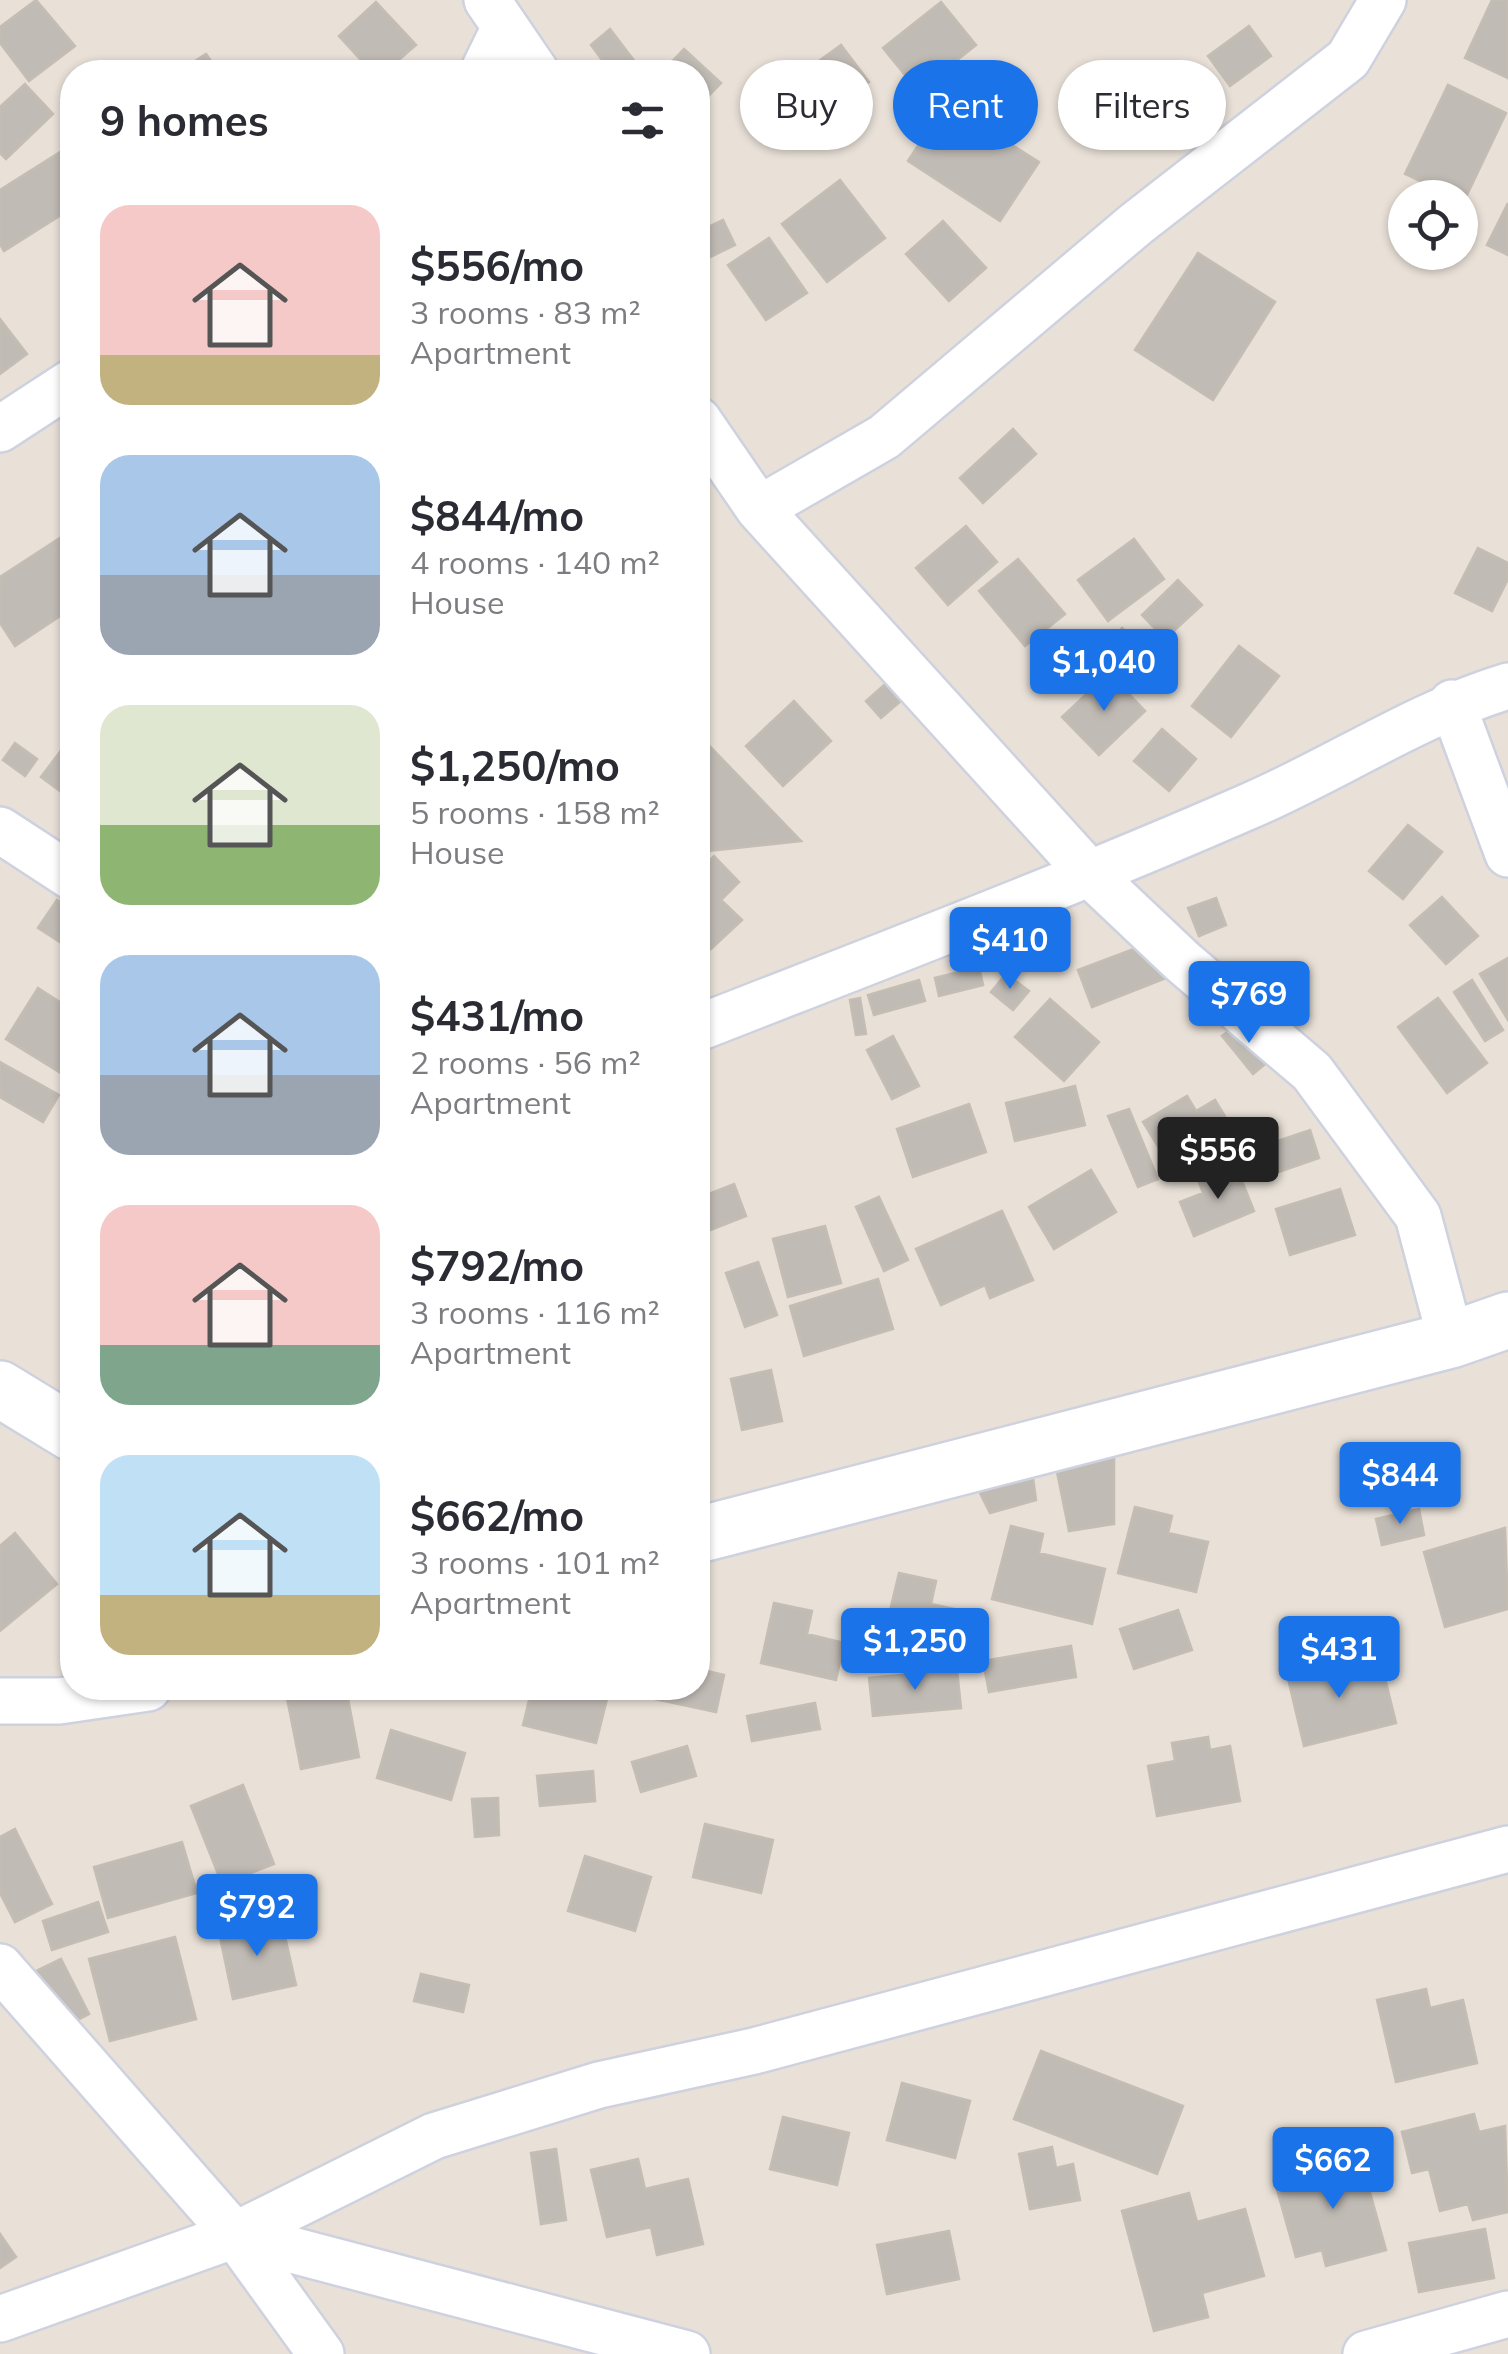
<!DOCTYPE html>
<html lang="en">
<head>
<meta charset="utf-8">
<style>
  :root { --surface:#fff; --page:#f7f7f7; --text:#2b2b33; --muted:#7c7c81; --accent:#1a73e8 }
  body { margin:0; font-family:Mulish,sans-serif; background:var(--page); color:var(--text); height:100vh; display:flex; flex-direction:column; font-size:38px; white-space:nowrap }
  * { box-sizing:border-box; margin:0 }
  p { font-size:32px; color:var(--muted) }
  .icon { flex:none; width:55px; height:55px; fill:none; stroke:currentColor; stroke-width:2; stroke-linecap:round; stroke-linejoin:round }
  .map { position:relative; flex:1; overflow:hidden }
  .sheet { position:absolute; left:60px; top:60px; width:650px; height:1640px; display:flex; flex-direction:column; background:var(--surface); border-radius:40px; box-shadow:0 2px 8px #0004 }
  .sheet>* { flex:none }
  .top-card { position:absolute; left:740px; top:60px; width:618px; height:90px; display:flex; gap:20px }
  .buttons { position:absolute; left:1388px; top:180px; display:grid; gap:20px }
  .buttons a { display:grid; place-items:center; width:90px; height:90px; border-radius:50%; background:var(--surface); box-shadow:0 2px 8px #0004; font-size:50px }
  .price { position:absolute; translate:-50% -85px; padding:0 22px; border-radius:10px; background:var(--accent); color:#fff; font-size:32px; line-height:65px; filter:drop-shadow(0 2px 5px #0008) }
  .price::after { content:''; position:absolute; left:50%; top:60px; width:30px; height:22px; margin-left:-15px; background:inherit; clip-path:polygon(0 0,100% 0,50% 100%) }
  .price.on { background:#222; color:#fff }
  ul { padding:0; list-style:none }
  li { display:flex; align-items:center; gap:30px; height:250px; padding:0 40px }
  li span { display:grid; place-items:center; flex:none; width:280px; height:200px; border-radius:30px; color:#555 }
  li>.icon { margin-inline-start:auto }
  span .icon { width:120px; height:120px; fill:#fffc; stroke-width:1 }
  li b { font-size:42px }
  h2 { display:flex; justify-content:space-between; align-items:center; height:120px; padding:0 40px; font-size:42px }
  .pill { padding:0 35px; border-radius:45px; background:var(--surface); box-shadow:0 2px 8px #0004; font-size:35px; line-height:90px }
  .pill.on { background:var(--accent); color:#fff }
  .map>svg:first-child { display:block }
  .building { fill:#c1bbb5; stroke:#c4bdb3; stroke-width:2.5 }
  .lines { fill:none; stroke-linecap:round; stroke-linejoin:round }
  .street-casing { stroke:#ced2df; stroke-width:50 }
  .secondary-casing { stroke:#ced2df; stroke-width:60 }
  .street { stroke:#fff; stroke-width:45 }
  .secondary { stroke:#fff; stroke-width:55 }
</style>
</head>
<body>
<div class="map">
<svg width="1508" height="2354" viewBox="0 0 1508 2354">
  <rect width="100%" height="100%" fill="#e9e1d8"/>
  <!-- building -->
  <path class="building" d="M36 0 75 46 29 81 0 43V27Z
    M1492 0H1508V78L1465 58Z
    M376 2 416 45 385 72H372L339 36Z
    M941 2 976 45 918 91 883 48Z
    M1249 26 1271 56 1230 86 1208 56Z
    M610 29 642 71 641 72H611L591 45Z
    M841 45 869 82 839 103 812 66Z
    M684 49 721 83 698 107V72H662Z
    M206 54 219 72H178Z
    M1163 65 1185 94 1146 123 1124 94Z
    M25 84 53 114 6 159 0 153V107Z
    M1448 85 1506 113 1464 201 1405 174Z
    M946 103 1039 162 1000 221 908 161Z
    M68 147 72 154V208L4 251 0 244V190Z
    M840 180 885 238 827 282 782 224Z
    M1508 203V255L1487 245Z
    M723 220 735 245 698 263V232Z
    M943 221 986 268 949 301 906 254Z
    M769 238 807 293 766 320 728 265Z
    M1198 253 1275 302 1213 400 1135 350Z
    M0 319 27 354 0 374Z
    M1013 429 1036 454 983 503 960 478Z
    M966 526 997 562 948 605 916 568Z
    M72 530V608L15 646 0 623V577Z
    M1134 539 1164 579 1108 621 1078 580Z
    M1478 548 1508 563V579L1492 611 1455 593Z
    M1018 559 1065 614 1025 646 979 591Z
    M1178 580 1202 605 1165 639 1142 615Z
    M1122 628 1159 664 1138 685 1101 650Z
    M1239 646 1279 676 1231 737 1192 706Z
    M900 671 916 688 881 718 866 701Z
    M1109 673 1145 711 1099 755 1062 717Z
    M794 701 831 741 783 786 746 746Z
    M1162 729 1196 759 1169 791 1134 761Z
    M698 734 801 841 698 852Z
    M72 736V800L41 777Z
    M15 743 37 759 25 776 3 760Z
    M1408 825 1442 852 1403 899 1369 871Z
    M714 856 739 882 721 900 742 920 711 949 698 935V872Z
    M1442 897 1478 936 1446 964 1410 925Z
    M1216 898 1226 925 1199 936 1188 908Z
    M57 900 72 909V950L38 928Z
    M1152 942 1166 978 1092 1007 1078 970Z
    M1508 958V1020L1480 974Z
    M979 967 983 985 939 996 935 978Z
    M1006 974 1029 991 1013 1010 991 992Z
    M919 980 925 1001 874 1015 868 995Z
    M1472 980 1503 1030 1485 1041 1454 992Z
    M38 988 72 1010V1080L6 1039Z
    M860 998 866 1034 856 1035 850 1000Z
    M1438 998 1487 1063 1447 1093 1398 1027Z
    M1050 999 1099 1042 1064 1081 1015 1037Z
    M1244 1019 1275 1056 1253 1074 1222 1036Z
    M893 1036 919 1086 892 1099 867 1050Z
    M0 1062 59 1095 43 1122 0 1097Z
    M1075 1086 1085 1125 1015 1141 1006 1103Z
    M1187 1096 1196 1111 1215 1100 1240 1141 1178 1179 1143 1122Z
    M969 1104 986 1152 913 1177 897 1129Z
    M1129 1109 1158 1179 1138 1187 1108 1116Z
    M1310 1130 1319 1158 1261 1178 1251 1150Z
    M1236 1166 1254 1211 1194 1236 1180 1202 1203 1193 1199 1182Z
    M1091 1170 1116 1212 1054 1249 1029 1207Z
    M734 1184 746 1216 698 1235V1198Z
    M1340 1189 1355 1235 1290 1255 1276 1209Z
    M879 1197 908 1260 884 1271 856 1207Z
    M1002 1211 1033 1280 990 1298 985 1285 941 1305 916 1249Z
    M825 1226 841 1283 788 1297 773 1239Z
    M758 1262 777 1315 745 1327 726 1273Z
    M878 1279 893 1329 804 1356 790 1306Z
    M771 1370 782 1421 742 1430 731 1379Z
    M1114 1446V1524L1069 1531 1055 1462Z
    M1032 1471 1036 1500 990 1513 978 1489Z
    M1135 1507 1172 1516 1168 1533 1208 1542 1196 1592 1118 1573Z
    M1419 1509 1424 1535 1382 1545 1376 1519Z
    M1011 1526 1043 1534 1039 1553 1105 1569 1092 1624 992 1599Z
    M1505 1528 1508 1609 1445 1627 1424 1552Z
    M15 1533 57 1584 0 1631V1546Z
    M899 1573 936 1581 931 1604 968 1612 960 1649 885 1632Z
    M774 1603 812 1611 807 1634 844 1643 836 1680 761 1663Z
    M1178 1610 1192 1650 1134 1669 1120 1629Z
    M1071 1646 1076 1677 989 1692 983 1661Z
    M1336 1658 1340 1676 1382 1666 1396 1723 1304 1746 1286 1670Z
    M698 1669 724 1675 716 1712 641 1696 643 1688H698Z
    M957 1670 961 1708 873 1716 869 1678Z
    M315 1688H346L359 1757 301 1769 286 1693Z
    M532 1688H561L607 1699 596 1743 523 1725Z
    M815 1703 820 1729 752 1741 747 1716Z
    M391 1730 465 1753 451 1800 377 1778Z
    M1208 1737 1210 1750 1230 1746 1240 1801 1157 1816 1148 1766 1175 1761 1172 1743Z
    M687 1746 696 1776 641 1792 632 1762Z
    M593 1771 595 1801 540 1806 537 1776Z
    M243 1785 274 1864 222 1884 191 1806Z
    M498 1798 499 1835 475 1837 472 1799Z
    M705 1824 773 1840 761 1893 693 1877Z
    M15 1829 52 1904 15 1922 0 1893V1837Z
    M182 1842 197 1893 108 1918 94 1867Z
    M585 1856 651 1877 635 1931 568 1911Z
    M98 1902 108 1932 52 1950 43 1921Z
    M281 1919 296 1985 233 1999 219 1932Z
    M175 1937 196 2019 110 2041 89 1959Z
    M61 1959 89 2014 62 2028 32 1973Z
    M421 1974 469 1985 463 2012 414 2001Z
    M1426 1989 1430 2008 1463 2000 1477 2063 1396 2082 1377 2000Z
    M1041 2051 1183 2106 1157 2174 1014 2119Z
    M902 2083 970 2101 955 2158 887 2140Z
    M1474 2114 1479 2132 1505 2126 1508 2212 1473 2220 1468 2204 1440 2211 1429 2169 1412 2173 1402 2132Z
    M783 2117 849 2133 837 2185 770 2169Z
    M1052 2147 1056 2168 1073 2164 1080 2200 1030 2209 1019 2154Z
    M556 2149 566 2220 541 2224 531 2153Z
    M1359 2153 1386 2250 1326 2266 1322 2250 1296 2257 1276 2186 1317 2175 1315 2165Z
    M638 2159 645 2189 688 2179 703 2244 657 2255 651 2227 607 2237 591 2170Z
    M1189 2193 1197 2222 1245 2209 1264 2276 1202 2293 1208 2317 1154 2331 1122 2211Z
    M1485 2229 1494 2278 1419 2292 1409 2243Z
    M949 2231 959 2279 887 2294 877 2245Z
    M0 2234 16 2257 0 2268Z"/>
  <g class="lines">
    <!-- street casing -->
    <g class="street-casing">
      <path id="street" d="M487 0 536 72
        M483 72 505 27
        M698 420 759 509 1091 875 1183 962 1312 1072 1418 1216 1451 1340
        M0 429 72 382
        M759 509 884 437 1136 224 1348 59 1383 0
        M1452 703 1508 854
        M0 830 72 877
        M698 1028C882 956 1066 886 1247 807 1336 769 1416 714 1508 686
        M0 1701H59L148 1688
        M0 1967 235 2235 321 2354
        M235 2235 687 2354
        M0 2319 235 2235 434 2136 599 2085 754 2051 1508 1849
        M1366 2354 1508 2314"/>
    </g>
    <!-- secondary casing -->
    <g class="secondary-casing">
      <path id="secondary" d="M0 1389 72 1433
        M698 1535 1451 1340 1508 1320"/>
    </g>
    <!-- street -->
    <use href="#street" class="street"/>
    <!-- secondary -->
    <use href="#secondary" class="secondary"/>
  </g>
</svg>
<div class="buttons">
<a><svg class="icon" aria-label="locate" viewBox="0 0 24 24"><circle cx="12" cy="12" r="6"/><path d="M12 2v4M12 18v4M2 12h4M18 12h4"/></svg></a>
</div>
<b class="price" style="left:1104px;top:714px">$1,040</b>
<b class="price" style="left:1010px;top:992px">$410</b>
<b class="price" style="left:1249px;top:1046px">$769</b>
<b class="price on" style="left:1218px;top:1202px">$556</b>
<b class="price" style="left:1400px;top:1527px">$844</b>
<b class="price" style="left:915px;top:1693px">$1,250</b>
<b class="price" style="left:1339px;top:1701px">$431</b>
<b class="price" style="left:257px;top:1959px">$792</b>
<b class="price" style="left:1333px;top:2212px">$662</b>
<div class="top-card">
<a class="pill">Buy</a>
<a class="pill on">Rent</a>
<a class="pill">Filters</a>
</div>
<section class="sheet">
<h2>9 homes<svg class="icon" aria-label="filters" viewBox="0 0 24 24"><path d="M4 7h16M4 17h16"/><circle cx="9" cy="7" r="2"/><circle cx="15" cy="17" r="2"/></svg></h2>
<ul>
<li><span style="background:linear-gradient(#f6c9c9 75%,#c2b280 0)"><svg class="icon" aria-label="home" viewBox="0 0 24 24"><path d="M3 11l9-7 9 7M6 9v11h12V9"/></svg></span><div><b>$556/mo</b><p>3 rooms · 83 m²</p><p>Apartment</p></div></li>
<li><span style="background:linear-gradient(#a9c7e8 60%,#9aa5b1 0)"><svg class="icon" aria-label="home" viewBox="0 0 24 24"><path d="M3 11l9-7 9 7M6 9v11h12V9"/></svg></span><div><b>$844/mo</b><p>4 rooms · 140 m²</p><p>House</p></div></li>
<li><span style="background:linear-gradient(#dfe7d0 60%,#8fb573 0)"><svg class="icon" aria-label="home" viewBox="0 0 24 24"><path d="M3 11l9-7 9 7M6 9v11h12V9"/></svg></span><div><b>$1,250/mo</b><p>5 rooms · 158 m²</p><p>House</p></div></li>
<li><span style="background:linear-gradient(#a9c7e8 60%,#9aa5b1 0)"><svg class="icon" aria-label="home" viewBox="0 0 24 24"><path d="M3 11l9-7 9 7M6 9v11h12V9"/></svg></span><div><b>$431/mo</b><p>2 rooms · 56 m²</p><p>Apartment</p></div></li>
<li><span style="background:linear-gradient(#f6c9c9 70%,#7fa58c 0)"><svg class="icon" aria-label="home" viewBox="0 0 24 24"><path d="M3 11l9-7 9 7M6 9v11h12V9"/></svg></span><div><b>$792/mo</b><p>3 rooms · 116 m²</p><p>Apartment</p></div></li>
<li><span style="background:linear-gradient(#bfe0f5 70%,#c2b280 0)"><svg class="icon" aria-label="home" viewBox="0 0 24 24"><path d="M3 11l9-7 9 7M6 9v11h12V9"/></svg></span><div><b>$662/mo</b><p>3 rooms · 101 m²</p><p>Apartment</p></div></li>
</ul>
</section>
</div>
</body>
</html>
